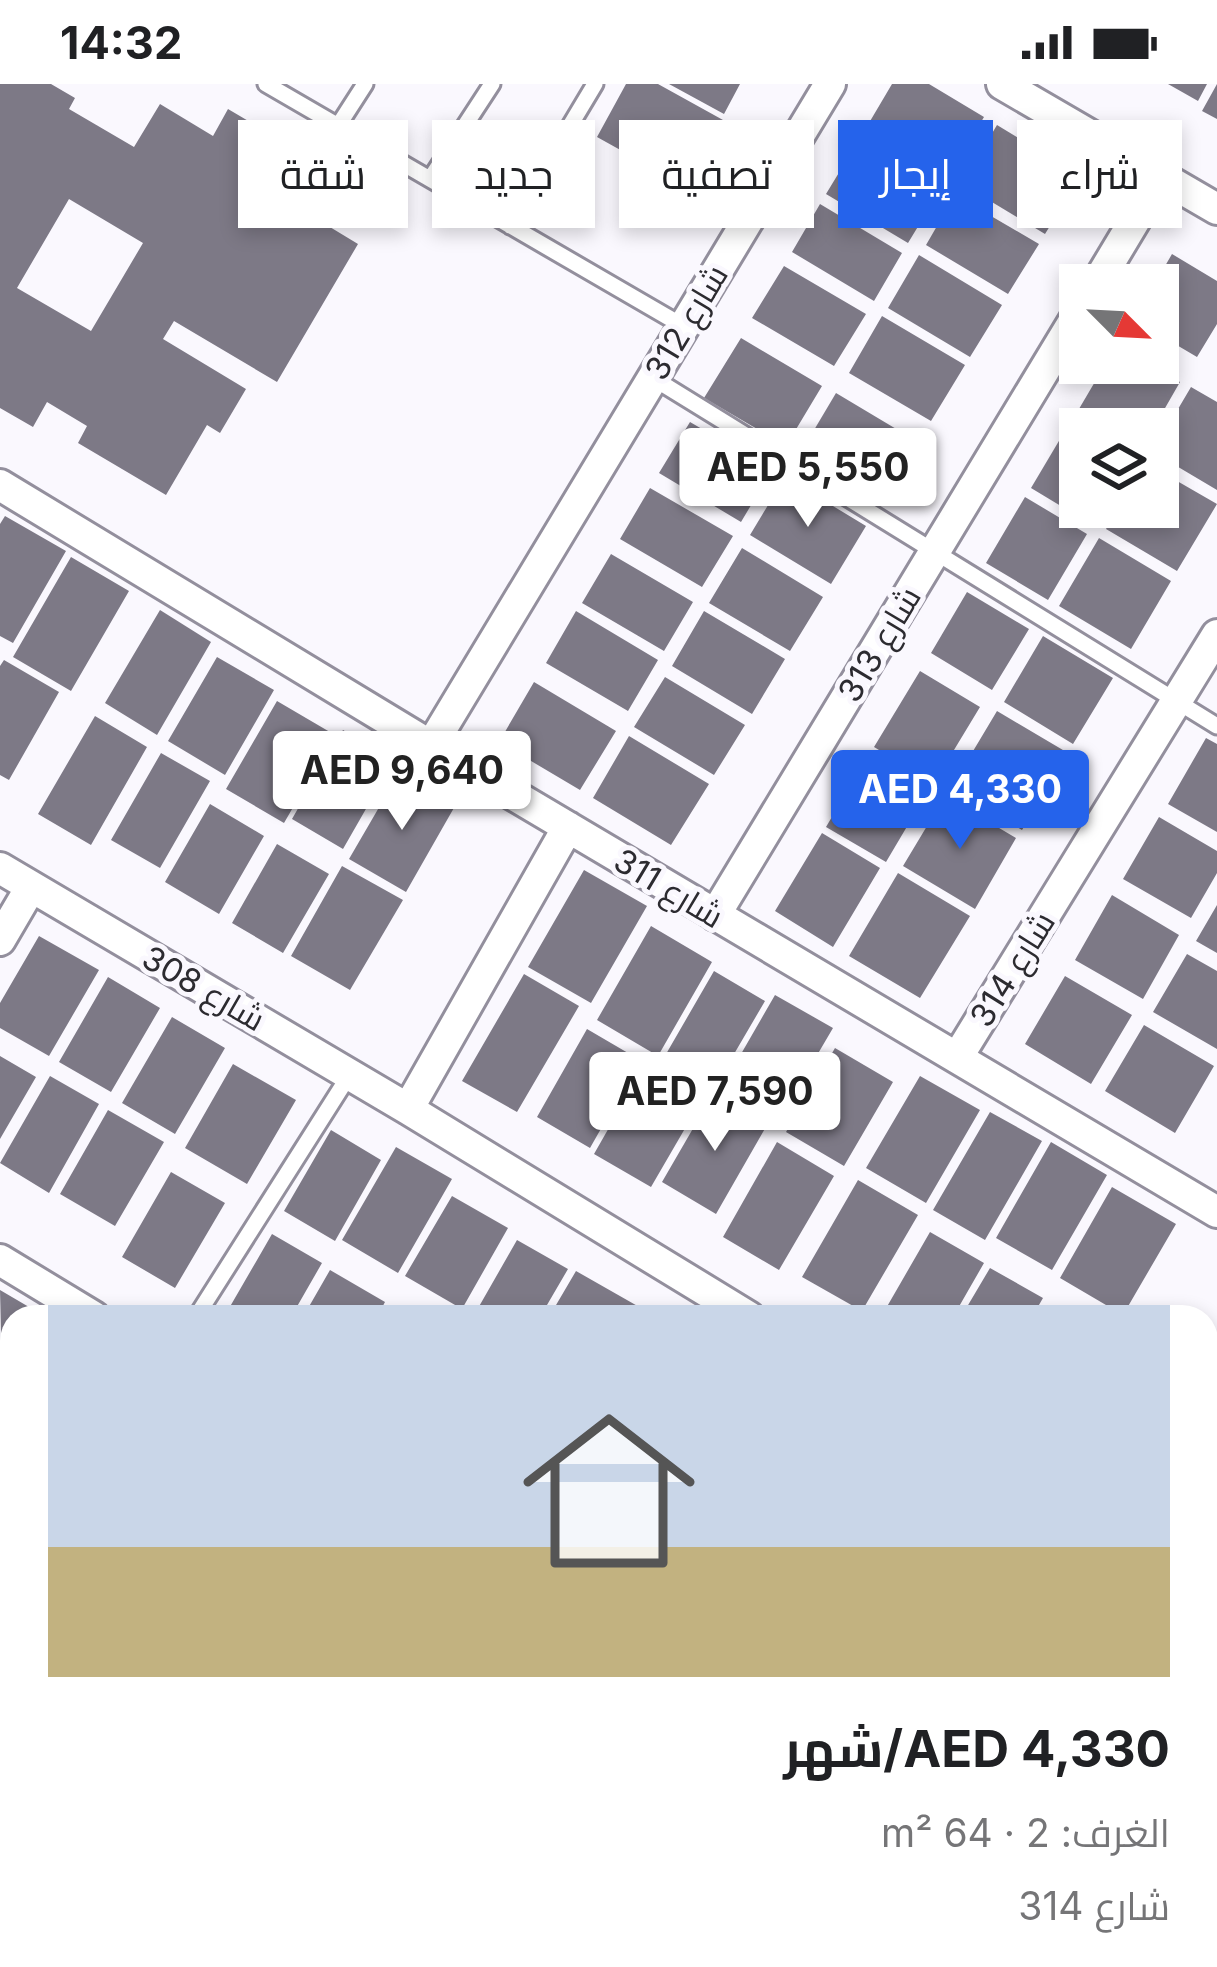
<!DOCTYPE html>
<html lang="ar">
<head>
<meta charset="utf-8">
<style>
  :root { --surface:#fff; --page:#f2f2f2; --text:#202124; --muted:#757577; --line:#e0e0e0; --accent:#2563eb }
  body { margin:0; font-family:Inter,Cairo,sans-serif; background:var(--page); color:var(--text); direction:rtl; height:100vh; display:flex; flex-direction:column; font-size:45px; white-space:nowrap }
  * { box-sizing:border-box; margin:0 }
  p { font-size:39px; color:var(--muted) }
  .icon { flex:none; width:66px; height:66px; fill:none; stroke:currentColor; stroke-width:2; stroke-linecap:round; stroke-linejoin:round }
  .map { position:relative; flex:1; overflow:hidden; direction:ltr }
  .panel { position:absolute; left:0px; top:1221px; width:1218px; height:663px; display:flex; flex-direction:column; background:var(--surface); border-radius:36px 36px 0 0; box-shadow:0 6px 18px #0003; direction:rtl }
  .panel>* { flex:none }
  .hud { position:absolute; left:36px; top:36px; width:1146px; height:108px; direction:rtl; display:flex; gap:24px }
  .needle { width:78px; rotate:114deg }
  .buttons { position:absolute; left:1059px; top:180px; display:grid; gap:24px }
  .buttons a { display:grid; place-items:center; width:120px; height:120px; border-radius:0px; background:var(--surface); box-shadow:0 6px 18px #0003; font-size:60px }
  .price { position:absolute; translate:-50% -102px; padding:0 27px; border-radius:12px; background:#fff; color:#222; font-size:39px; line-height:78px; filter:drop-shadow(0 3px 6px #0008) }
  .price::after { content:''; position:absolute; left:50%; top:72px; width:36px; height:27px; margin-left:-18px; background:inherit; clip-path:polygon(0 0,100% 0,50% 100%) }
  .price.on { background:var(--accent); color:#fff }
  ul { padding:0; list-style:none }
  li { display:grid; align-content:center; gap:24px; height:636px; padding:0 48px }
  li+li { border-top:3px solid var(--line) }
  li span { display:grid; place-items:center; height:372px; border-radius:0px; color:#555 }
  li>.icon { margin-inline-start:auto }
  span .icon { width:216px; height:216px; fill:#fffc; stroke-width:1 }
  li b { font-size:51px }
  .tag { padding:0 42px; border-radius:0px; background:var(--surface); box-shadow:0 6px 18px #0003; font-size:42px; line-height:108px }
  .tag.on { background:var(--accent); color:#fff }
  .status { display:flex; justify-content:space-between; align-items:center; height:84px; padding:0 60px; background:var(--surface); direction:ltr }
  .status svg { height:33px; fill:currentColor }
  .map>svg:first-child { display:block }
  .building { fill:#7d7986; fill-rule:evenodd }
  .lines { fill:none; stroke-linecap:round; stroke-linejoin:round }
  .service-casing { stroke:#938f9d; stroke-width:21 }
  .minor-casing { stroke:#938f9d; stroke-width:36 }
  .tertiary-casing { stroke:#938f9d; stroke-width:45 }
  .service { stroke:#fff; stroke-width:15 }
  .minor { stroke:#fff; stroke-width:30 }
  .tertiary { stroke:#fff; stroke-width:39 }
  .labels { text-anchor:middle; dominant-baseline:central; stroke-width:10; stroke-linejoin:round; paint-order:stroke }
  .street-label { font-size:33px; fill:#2c2b30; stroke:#faf8fe }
</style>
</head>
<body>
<div class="status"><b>14:32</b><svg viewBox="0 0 49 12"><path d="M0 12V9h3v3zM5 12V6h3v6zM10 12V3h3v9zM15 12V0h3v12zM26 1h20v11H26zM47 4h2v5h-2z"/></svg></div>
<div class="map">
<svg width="1217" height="1883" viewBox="0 0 1217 1883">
  <rect width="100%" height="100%" fill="#faf8fe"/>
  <!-- building -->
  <path class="building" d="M0 0H51L75 14 69 25 134 63 160 20 213 52 228 25 345 94 320 137 358 160 277 298 174 237 163 255 246 305 220 349 207 341 166 411 78 359 87 342 47 318 33 343 0 324ZM69 115 143 159 91 247 17 204Z
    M626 0H658L723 36 687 103 597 53Z
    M669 0H740L724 30Z
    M892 0H929L984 33 948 93 866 44Z
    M1168 0H1207L1198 17Z
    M1217 0V35L1202 27Z
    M997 41 1081 92 1045 150 962 100Z
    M860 54 942 103 908 159 826 110Z
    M955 111 1039 160 1008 210 926 161Z
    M820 120 902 169 874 217 792 168Z
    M1172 170 1217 197V240L1197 273 1158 250V201H1154Z
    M919 171 1002 221 970 273 888 224Z
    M784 182 866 230 834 282 752 234Z
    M882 232 965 281 931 337 849 289Z
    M741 254 822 302 786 362 704 314Z
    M1106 279H1149L1180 298 1153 345H1100L1076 330Z
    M1191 303 1217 318V406L1158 371V359Z
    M836 309 918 358 879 421 798 373Z
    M690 338 772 386 741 438 659 389Z
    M1069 340 1080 346V423H1104L1094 442 1031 404Z
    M1158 386 1217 420 1177 487 1106 445 1119 423H1158Z
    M785 393 866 442 831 500 750 451Z
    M650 404 733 452 702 503 620 455Z
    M1025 413 1087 450 1048 516 986 479Z
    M5 432 66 467 13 559 0 552V440Z
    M1099 454 1171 497 1131 565 1059 522Z
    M742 464 823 513 790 567 709 519Z
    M611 470 693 518 664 567 582 519Z
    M71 473 129 507 71 607 13 573Z
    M967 508 1029 545 992 606 931 569Z
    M160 526 211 558 157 651 105 619Z
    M576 527 658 576 628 627 546 579Z
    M704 527 785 575 752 630 672 582Z
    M1043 552 1113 594 1073 660 1004 618Z
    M217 573 274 606 225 691 168 657Z
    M4 576 59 608 9 696 0 691V582Z
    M920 587 980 623 934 699 874 663Z
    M665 593 745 641 714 691 634 643Z
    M534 598 616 647 580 706 499 658Z
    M277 617 335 651 284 739 226 705Z
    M997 627 1068 669 1022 746 951 704Z
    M95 632 147 663 91 761 38 730Z
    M343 646 394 676 343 765 292 735Z
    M629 652 709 700 671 761 593 714Z
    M1206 654 1217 660V748L1168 720Z
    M161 669 210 697 160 784 111 756Z
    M868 672 928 707 886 778 826 743Z
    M399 689 455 722 406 808 349 775Z
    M945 712 1016 754 975 825 903 782Z
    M210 720 264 752 219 830 165 798Z
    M1159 733 1217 767V789L1191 834 1123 795Z
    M822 749 880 784 833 863 775 827Z
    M277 760 329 790 283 869 232 839Z
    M342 782 403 816 350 906 291 872Z
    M584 786 647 822 591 919 528 883Z
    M898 789 970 832 920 914 849 872Z
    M1112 811 1179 851 1143 915 1075 876Z
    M1217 821V869L1196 857Z
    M651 842 712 878 658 972 597 936Z
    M39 852 99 886 49 972 0 944V919Z
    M1187 870 1217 887V965L1153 928Z
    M714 887 765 917 713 1006 662 977Z
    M524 890 579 922 517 1028 462 997Z
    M1065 892 1132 931 1091 1000 1025 960Z
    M108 893 160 924 111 1008 59 978Z
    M775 911 833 944 779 1036 722 1003Z
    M172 933 225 964 175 1050 122 1019Z
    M1144 941 1214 982 1175 1049 1105 1007Z
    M587 945 640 976 590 1064 537 1033Z
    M835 964 893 998 844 1082 786 1048Z
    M0 972 36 993 0 1055Z
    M647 977 705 1010 651 1103 594 1070Z
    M233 980 296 1016 247 1100 185 1064Z
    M50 992 99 1020 49 1109 0 1079Z
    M920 992 980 1026 926 1119 866 1084Z
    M713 1010 767 1041 716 1130 662 1098Z
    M108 1026 164 1058 115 1142 60 1110Z
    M990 1028 1042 1057 985 1156 933 1126Z
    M331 1046 381 1076 335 1157 284 1127Z
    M777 1058 834 1092 779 1186 723 1153Z
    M1051 1058 1107 1091 1052 1186 996 1154Z
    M396 1063 452 1095 398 1189 342 1156Z
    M171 1088 225 1119 175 1204 122 1173Z
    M858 1096 918 1131 862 1227 802 1193Z
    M1112 1103 1176 1140 1123 1231 1060 1194Z
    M452 1112 508 1144 462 1225 405 1192Z
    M930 1148 984 1179 953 1233H881Z
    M272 1150 322 1179 291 1233H224Z
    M517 1156 568 1185 540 1233H473Z
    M990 1184 1043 1214 1032 1233H961Z
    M330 1186 385 1218 377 1233H303Z
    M576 1187 641 1224 636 1233H549Z
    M0 1206 46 1233H12V1315L3 1331Z
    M1214 1285 1217 1287V1382L1206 1375V1299Z
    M4 1339 12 1344V1457L5 1470 0 1468V1346Z
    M0 1735 12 1742V1846L7 1854 0 1850Z
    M40 1872H79L72 1883H59Z
    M92 1872H165L159 1883H85Z
    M180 1872H218L237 1883H174Z
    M232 1872H261L255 1883Z
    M272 1872H348L342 1883H266Z
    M392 1872H442L455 1879 453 1883H386Z
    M780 1872H883L877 1883H773Z"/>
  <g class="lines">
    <!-- service casing -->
    <g class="service-casing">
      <path id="service" d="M266 0 683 242
        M338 42 365 0
        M430 95 492 0
        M510 142 595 0
        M653 294 1217 642
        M196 1233 350 990
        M1206 1400 1217 1404
        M0 1545 12 1526
        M356 1883 363 1872"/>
    </g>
    <!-- minor casing -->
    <g class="minor-casing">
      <path id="minor" d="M1002 0 1217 125
        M1096 201 1162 91
        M0 401 431 662 1217 1128
        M431 662 830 0
        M0 784 408 1025 749 1233
        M715 831 1080 227
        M0 856 31 803
        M957 974 1217 551
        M408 1025 568 743
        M0 1176 94 1233
        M0 1554 12 1562
        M0 1677 12 1657
        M510 1872 528 1883
        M739 1883 746 1872"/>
    </g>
    <!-- tertiary casing -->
    <g class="tertiary-casing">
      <path id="tertiary" d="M1206 1628 1217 1604
        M1206 1770 1217 1745
        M1088 1883 1095 1872
        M1157 1883 1161 1872"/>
    </g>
    <!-- service -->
    <use href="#service" class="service"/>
    <!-- minor -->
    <use href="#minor" class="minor"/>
    <!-- tertiary -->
    <use href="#tertiary" class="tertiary"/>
  </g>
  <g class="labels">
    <!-- street labels -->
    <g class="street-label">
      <text transform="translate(686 238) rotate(-59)">شارع 312</text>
      <text transform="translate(879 560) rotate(-59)">شارع 313</text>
      <text transform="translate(669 804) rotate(31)">شارع 311</text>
      <text transform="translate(1012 885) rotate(-58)">شارع 314</text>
      <text transform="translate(204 904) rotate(30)">شارع 308</text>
    </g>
  </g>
</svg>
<div class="buttons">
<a><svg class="needle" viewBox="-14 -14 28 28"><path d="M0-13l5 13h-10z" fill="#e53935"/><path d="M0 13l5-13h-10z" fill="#757577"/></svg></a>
<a><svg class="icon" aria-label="layers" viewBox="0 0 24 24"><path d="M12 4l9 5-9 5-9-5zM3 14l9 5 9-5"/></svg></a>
</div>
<b class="price" style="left:808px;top:446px">AED 5,550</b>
<b class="price" style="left:402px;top:749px">AED 9,640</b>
<b class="price on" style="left:960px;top:768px">AED 4,330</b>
<b class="price" style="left:715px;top:1070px">AED 7,590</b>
<div class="hud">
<a class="tag">شراء</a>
<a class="tag on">إيجار</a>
<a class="tag">تصفية</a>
<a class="tag">جديد</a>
<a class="tag">شقة</a>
</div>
<section class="panel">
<ul>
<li><span style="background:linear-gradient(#c9d6e8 65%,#c2b280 0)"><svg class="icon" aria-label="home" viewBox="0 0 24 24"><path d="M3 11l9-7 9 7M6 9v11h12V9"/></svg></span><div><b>AED 4,330/شهر</b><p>الغرف: 2 · 64 m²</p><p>شارع 314</p></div></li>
</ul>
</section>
</div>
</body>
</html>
